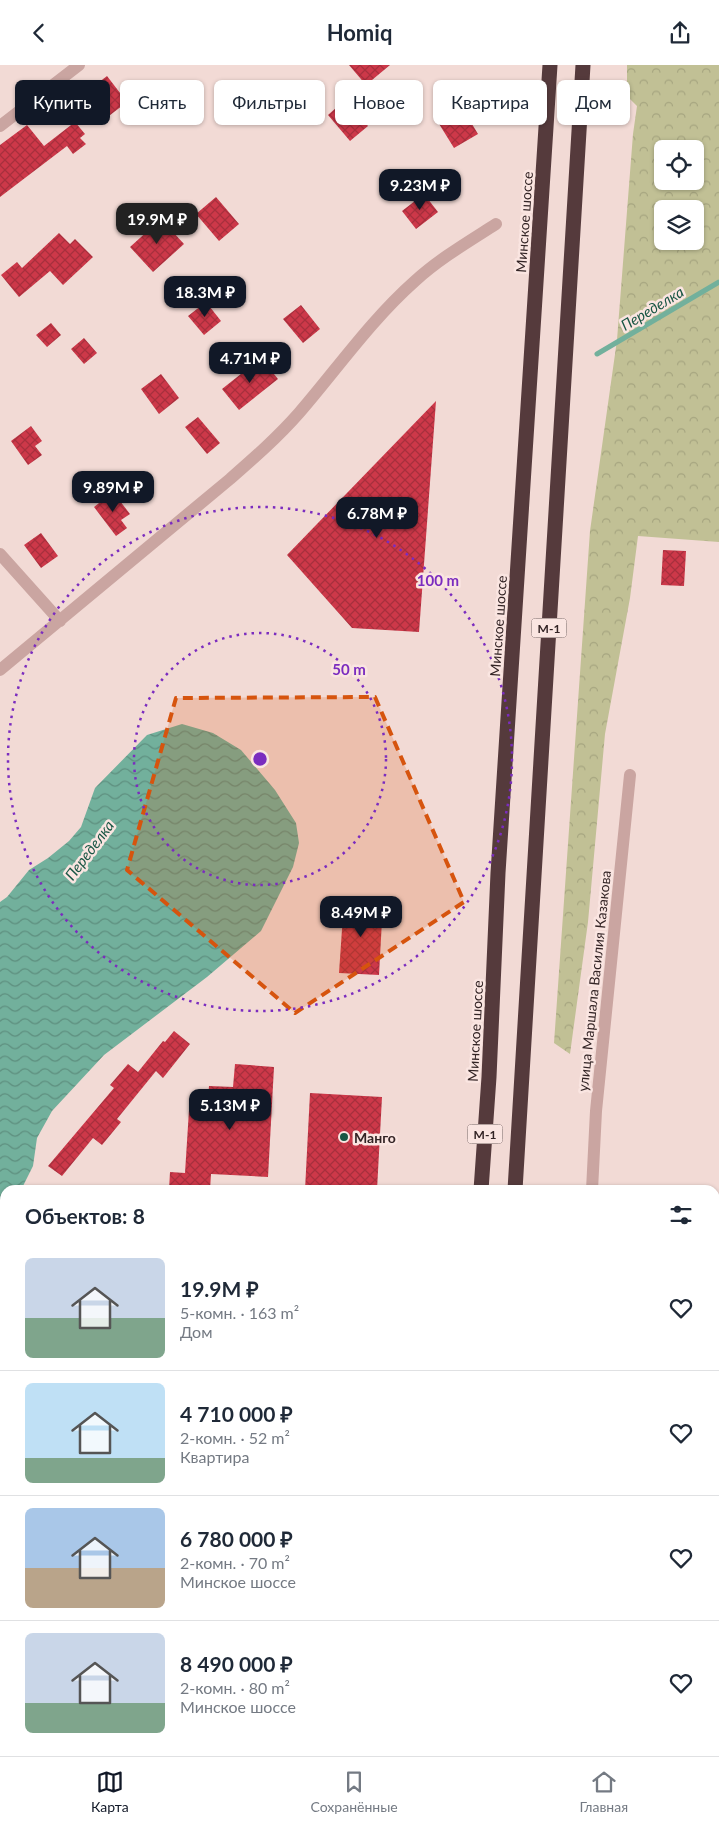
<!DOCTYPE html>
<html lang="ru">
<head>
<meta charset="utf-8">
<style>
  :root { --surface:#fff; --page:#f2f2f3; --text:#1f2937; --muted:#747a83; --line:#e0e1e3; --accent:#111827 }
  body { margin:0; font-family:Lato,sans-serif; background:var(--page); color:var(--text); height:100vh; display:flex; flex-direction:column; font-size:19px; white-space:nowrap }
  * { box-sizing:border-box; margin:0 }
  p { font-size:16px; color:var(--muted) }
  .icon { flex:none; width:28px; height:28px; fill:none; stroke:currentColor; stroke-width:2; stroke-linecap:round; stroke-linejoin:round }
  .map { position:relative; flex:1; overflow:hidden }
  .drawer { position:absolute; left:0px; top:1120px; width:720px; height:571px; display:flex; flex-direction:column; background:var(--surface); border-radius:15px 15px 0 0; box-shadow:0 1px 4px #0004 }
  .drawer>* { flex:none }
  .hud { position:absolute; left:15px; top:15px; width:690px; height:45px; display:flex; gap:10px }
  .tools { position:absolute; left:654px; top:75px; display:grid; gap:10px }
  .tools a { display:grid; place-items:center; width:50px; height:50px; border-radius:8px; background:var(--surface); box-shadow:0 1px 4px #0004; font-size:25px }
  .price { position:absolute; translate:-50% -42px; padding:0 11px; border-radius:10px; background:var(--accent); color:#fff; font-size:16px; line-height:32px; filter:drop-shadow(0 1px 2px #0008) }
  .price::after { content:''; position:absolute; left:50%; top:30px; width:15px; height:11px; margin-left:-8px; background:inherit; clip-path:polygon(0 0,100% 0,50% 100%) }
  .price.on { background:#222; color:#fff }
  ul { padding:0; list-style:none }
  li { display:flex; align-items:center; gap:15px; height:125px; padding:0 25px }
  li+li { border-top:1px solid var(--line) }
  li span { display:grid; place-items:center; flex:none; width:140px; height:100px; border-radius:8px; color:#555 }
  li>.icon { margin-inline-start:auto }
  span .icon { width:60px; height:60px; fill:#fffc; stroke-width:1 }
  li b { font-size:21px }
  h2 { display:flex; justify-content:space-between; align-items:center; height:60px; padding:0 25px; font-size:21px }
  .tag { padding:0 18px; border-radius:8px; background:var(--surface); box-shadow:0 1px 4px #0004; font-size:18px; line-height:45px }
  .tag.on { background:var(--accent); color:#fff }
  header { display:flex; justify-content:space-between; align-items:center; height:65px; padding:0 25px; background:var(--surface); font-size:22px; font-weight:700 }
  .dock { display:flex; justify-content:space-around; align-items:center; height:70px; border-top:1px solid var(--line); background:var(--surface); font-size:14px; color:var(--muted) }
  .dock a { display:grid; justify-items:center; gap:2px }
  .dock .on { color:var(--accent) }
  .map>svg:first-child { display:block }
  .grass { fill:url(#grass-tufts) }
  .forest { fill:url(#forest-crowns); fill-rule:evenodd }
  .pitch { fill:#c1c095 }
  .water { fill:url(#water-waves) }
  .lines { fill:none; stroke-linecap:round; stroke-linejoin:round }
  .stream { stroke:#72b09c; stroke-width:5 }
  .building { fill:url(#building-cross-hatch) }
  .minor { stroke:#caa5a1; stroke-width:12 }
  .highway { stroke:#553a3c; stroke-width:15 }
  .marked { fill:#d6540e; fill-opacity:0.2; stroke:#d6540e; stroke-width:4; stroke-dasharray:10 6; stroke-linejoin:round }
  .ring { fill:none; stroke:#7b2cbf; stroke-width:2.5; stroke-dasharray:2.5 5 }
  .poi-dot { fill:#185644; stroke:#fae5e1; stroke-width:2 }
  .labels { text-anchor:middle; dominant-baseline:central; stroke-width:5; stroke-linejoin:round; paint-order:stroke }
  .shield { fill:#fae5e1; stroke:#6f5e5d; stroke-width:1 }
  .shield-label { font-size:12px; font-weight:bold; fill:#332425 }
  .street-label { font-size:14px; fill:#332425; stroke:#fae5e1 }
  .poi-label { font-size:14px; font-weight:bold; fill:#332425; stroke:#fae5e1; text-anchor:start }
  .water-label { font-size:15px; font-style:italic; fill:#185644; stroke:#fae5e1 }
  .centre { fill:#7b2cbf; stroke:#fae5e1; stroke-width:2.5 }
  .ring-label { font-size:15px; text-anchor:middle; font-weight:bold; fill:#7b2cbf; stroke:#fae5e1; stroke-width:5; stroke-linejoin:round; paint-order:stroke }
</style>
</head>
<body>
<header><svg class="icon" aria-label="back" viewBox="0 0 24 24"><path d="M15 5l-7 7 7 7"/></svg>Homiq<svg class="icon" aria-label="share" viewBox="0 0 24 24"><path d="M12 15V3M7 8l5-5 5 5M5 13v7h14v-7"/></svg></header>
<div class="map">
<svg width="719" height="1691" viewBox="0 0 719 1691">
  <defs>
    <pattern id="grass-tufts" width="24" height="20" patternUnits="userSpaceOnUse" patternTransform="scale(1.25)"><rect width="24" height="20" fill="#c1c095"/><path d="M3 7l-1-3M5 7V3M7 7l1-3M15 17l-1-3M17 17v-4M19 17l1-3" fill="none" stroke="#a6a580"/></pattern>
    <pattern id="forest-crowns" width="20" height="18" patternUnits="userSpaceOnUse" patternTransform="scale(1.25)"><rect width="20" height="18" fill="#c1c095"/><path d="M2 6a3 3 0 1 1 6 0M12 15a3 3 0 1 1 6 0" fill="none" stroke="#a6a580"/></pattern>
    <pattern id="water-waves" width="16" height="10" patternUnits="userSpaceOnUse" patternTransform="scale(1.25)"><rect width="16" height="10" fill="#72b09c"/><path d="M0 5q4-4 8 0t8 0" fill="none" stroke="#5e8f7f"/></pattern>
    <pattern id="building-cross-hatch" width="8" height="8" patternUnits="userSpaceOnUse" patternTransform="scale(1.25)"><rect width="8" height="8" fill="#cd3849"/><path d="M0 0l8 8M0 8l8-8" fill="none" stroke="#a72f3d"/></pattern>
  </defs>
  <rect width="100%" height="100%" fill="#f2dad5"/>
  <!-- grass -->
  <path class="grass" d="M719 1418V1691H516L517 1686H715V1419Z
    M5 1601V1638L0 1630V1604Z
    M182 1686H233V1691H185Z"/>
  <!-- forest -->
  <path class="forest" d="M627 0H719V477L638 471 630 533 605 669 588 857 570 989 554 978 590 466 617 275 633 69 637 41 627 31ZM662 84H695V116H662ZM662 144H695V176H662Z"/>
  <!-- pitch -->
  <path class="pitch" d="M0 1502 5 1511V1588H0Z"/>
  <!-- water -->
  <path class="water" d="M182 659 213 668 241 685 275 725 296 758 299 778 293 802 261 866 207 912 104 990 52 1046 37 1073 33 1101 21 1125H5V1143H0V837L7 832 29 805 48 793 69 776 81 762 95 723 147 670Z"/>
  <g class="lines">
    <!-- stream -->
    <path class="stream" d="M597 289 719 217"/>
  </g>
  <!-- building -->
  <path class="building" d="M349 0H390L366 20Z
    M107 11 127 37 105 54 85 28Z
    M346 34 368 61 350 76 328 50Z
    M460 39 478 69 454 83 436 54Z
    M75 57 85 69 80 73 86 79 73 89 67 81 0 132V80L27 60 44 81Z
    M424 129 438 147 416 164 402 146Z
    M216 132 239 159 219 176 196 149Z
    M161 154 184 179 153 207 130 182Z
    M59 168 70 179 75 174 93 192 63 220 50 206 19 232 1 210 17 197 22 203Z
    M206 237 221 256 204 270 188 251Z
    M301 240 320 264 303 278 283 254Z
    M51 258 61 270 47 282 36 270Z
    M84 273 97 288 84 299 71 284Z
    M261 293 278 314 239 345 222 324Z
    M161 309 179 333 159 349 141 324Z
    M436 336 419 567 352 563 287 490Z
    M198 352 220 378 207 389 185 362Z
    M31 361 42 376 35 381 42 390 28 400 11 376Z
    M113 427 130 449 121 455 127 463 116 471 94 442Z
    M41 468 58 491 41 503 24 480Z
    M663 485 686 486 684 521 661 520Z
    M344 835 383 837 379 910 339 908Z
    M174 966 190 979 163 1013 156 1006 117 1054 121 1057 102 1080 93 1073 62 1111 48 1101 114 1023 110 1020 128 999 138 1007 163 976 165 977Z
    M235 999 274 1002 268 1112 211 1109 210 1125H169L170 1107 185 1108 189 1045 207 1046 209 1021 233 1022Z
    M310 1028 382 1032 377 1125H305Z"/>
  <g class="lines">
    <!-- minor -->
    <path class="minor" d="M0 61 79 0
      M0 489 60 556
      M0 605 230 414C254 393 278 372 299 348 337 304 371 255 415 216 439 194 468 177 496 159
      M592 1125 596 1046 630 710
      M715 1390 719 1388
      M356 1691V1686"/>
    <!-- highway -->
    <path class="highway" d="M481 1125 489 1012 498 808 550 0
      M515 1125 583 0
      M448 1691V1686
      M481 1691V1686"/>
  </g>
  <!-- marked area -->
  <path class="marked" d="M375 632 464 837 295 948 127 805 176 633Z"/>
  <!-- distance rings -->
  <g class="ring">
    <circle cx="260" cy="694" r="126"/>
    <circle cx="260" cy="694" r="252"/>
  </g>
  <!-- markers -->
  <circle class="poi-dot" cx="344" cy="1072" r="5"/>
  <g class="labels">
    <!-- shield labels -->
    <g class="shield">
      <rect x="531.5" y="553.5" width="35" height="19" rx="4"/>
      <rect x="467.5" y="1059.5" width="35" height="19" rx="4"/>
    </g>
    <g class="shield-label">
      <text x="549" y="563">М-1</text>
      <text x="485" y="1069">М-1</text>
    </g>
    <!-- street labels -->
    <g class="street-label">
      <text transform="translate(524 157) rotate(-86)">Минское шоссе</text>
      <text transform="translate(498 561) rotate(-86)">Минское шоссе</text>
      <text transform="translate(594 916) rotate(-84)">улица Маршала Василия Казакова</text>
      <text transform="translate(475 966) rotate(-87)">Минское шоссе</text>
    </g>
    <!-- poi labels -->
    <g class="poi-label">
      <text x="354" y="1072">Манго</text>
    </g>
    <!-- water labels -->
    <g class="water-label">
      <text transform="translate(652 243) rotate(-31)">Переделка</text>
      <text transform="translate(89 785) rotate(-53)">Переделка</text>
    </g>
  </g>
  <circle cx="260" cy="694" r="8" class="centre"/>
  <g class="ring-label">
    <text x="438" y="521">100 m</text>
    <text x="349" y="610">50 m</text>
  </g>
</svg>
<div class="tools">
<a><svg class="icon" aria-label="locate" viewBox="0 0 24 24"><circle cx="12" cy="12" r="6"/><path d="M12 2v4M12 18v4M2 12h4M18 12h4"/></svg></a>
<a><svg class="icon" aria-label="layers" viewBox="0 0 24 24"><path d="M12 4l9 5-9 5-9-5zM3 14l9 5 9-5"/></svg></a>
</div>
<b class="price" style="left:420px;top:146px">9.23M ₽</b>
<b class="price on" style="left:157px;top:180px">19.9M ₽</b>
<b class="price" style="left:205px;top:253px">18.3M ₽</b>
<b class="price" style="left:250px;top:319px">4.71M ₽</b>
<b class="price" style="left:113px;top:448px">9.89M ₽</b>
<b class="price" style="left:377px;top:474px">6.78M ₽</b>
<b class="price" style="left:361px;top:873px">8.49M ₽</b>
<b class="price" style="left:230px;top:1066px">5.13M ₽</b>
<div class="hud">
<a class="tag on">Купить</a>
<a class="tag">Снять</a>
<a class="tag">Фильтры</a>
<a class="tag">Новое</a>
<a class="tag">Квартира</a>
<a class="tag">Дом</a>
</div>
<section class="drawer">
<h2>Объектов: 8<svg class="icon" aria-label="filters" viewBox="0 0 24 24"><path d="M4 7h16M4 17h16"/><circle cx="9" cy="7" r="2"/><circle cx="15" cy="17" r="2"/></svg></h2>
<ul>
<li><span style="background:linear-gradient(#c9d6e8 60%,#7fa58c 0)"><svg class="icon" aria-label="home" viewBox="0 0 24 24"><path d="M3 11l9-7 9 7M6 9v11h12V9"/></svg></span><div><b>19.9M ₽</b><p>5-комн. · 163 m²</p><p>Дом</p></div><svg class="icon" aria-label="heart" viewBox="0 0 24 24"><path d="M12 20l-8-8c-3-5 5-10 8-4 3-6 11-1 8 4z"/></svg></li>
<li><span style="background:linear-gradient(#bfe0f5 75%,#7fa58c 0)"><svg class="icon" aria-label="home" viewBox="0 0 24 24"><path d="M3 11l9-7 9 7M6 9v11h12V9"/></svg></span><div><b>4 710 000 ₽</b><p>2-комн. · 52 m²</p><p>Квартира</p></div><svg class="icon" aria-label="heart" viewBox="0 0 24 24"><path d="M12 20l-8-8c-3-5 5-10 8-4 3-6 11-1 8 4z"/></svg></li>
<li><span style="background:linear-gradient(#a9c7e8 60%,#b9a48a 0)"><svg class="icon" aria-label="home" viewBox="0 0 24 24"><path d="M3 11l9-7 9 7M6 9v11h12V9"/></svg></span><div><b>6 780 000 ₽</b><p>2-комн. · 70 m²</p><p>Минское шоссе</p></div><svg class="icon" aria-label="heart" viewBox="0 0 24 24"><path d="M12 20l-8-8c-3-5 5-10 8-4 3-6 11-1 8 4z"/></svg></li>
<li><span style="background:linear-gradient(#c9d6e8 70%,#7fa58c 0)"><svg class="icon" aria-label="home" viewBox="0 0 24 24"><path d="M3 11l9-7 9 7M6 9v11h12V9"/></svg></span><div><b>8 490 000 ₽</b><p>2-комн. · 80 m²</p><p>Минское шоссе</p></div><svg class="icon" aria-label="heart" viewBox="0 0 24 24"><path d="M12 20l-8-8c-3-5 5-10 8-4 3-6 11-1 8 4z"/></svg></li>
</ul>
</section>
</div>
<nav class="dock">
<a class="on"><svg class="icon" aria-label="map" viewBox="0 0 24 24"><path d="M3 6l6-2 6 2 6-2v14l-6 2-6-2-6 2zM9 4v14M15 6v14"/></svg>Карта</a>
<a><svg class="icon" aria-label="saved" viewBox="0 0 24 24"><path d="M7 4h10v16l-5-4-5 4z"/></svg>Сохранённые</a>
<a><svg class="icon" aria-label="home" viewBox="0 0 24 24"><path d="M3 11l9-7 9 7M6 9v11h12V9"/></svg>Главная</a>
</nav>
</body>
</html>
